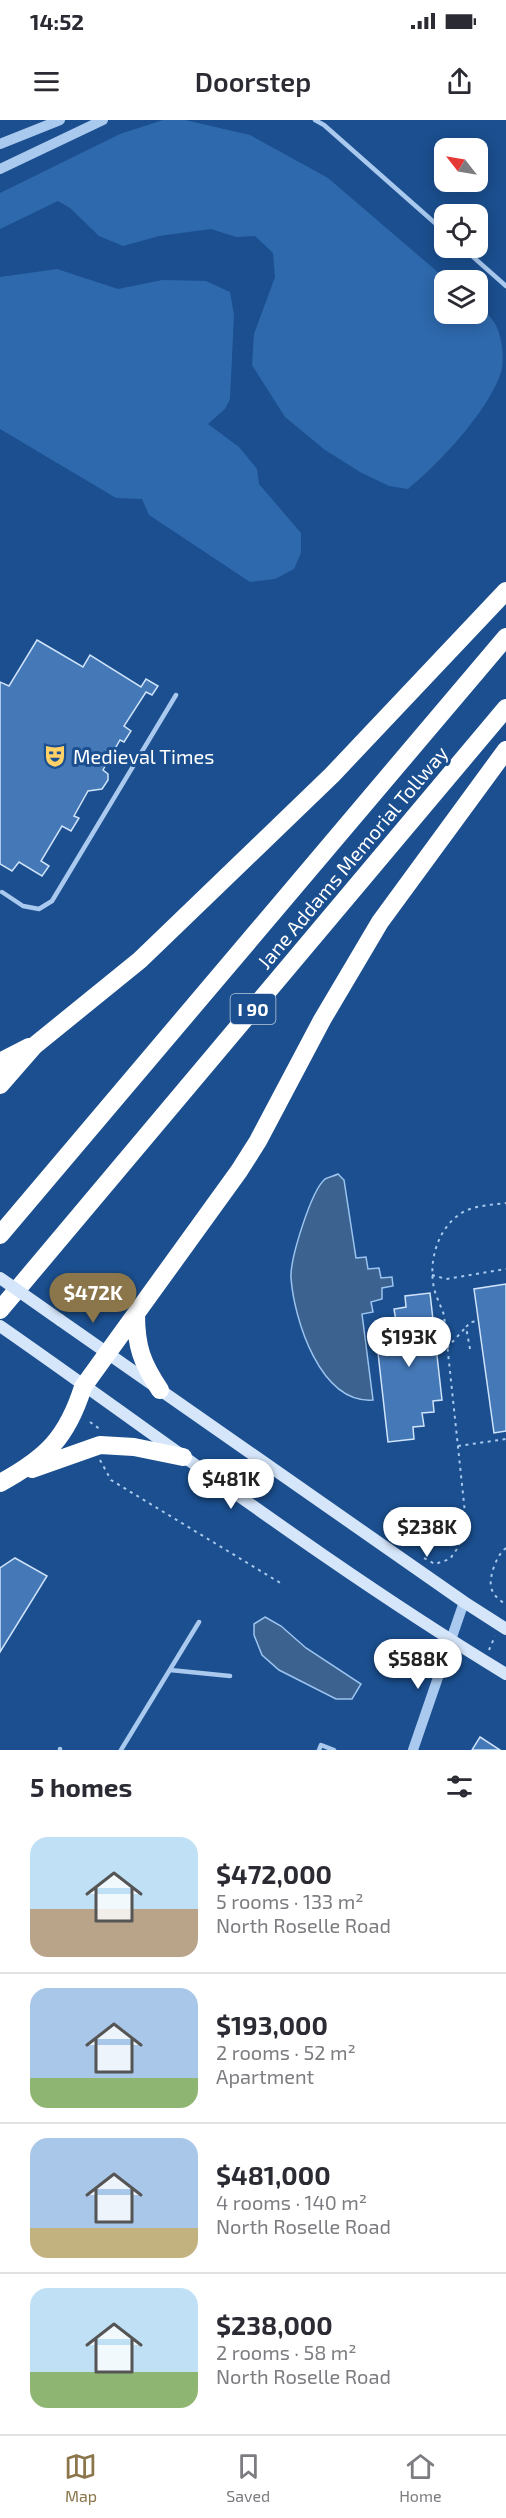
<!DOCTYPE html>
<html lang="en">
<head>
<meta charset="utf-8">
<style>
  :root { --surface:#fff; --page:#f7f7f7; --text:#2b2b33; --muted:#7c7c81; --line:#e1e1e2; --accent:#8a764a }
  body { margin:0; font-family:"Exo 2",sans-serif; background:var(--page); color:var(--text); height:100vh; display:flex; flex-direction:column; font-size:22px; white-space:nowrap }
  * { box-sizing:border-box; margin:0 }
  p { font-size:20px; color:var(--muted) }
  .icon { flex:none; width:33px; height:33px; fill:none; stroke:currentColor; stroke-width:2; stroke-linecap:round; stroke-linejoin:round }
  .map { position:relative; height:1630px; overflow:hidden }
  .side { display:flex; flex-direction:column; background:var(--surface); flex:1 }
  .side>* { flex:none }
  .needle { width:39px; rotate:301deg }
  .controls { position:absolute; left:434px; top:18px; display:grid; gap:12px }
  .controls a { display:grid; place-items:center; width:54px; height:54px; border-radius:12px; background:var(--surface); box-shadow:0 3px 15px #0003; font-size:30px }
  .price { position:absolute; translate:-50% -51px; padding:0 14px; border-radius:21px; background:#fff; color:#222; font-size:20px; line-height:39px; filter:drop-shadow(0 2px 3px #0008) }
  .price::after { content:''; position:absolute; left:50%; top:36px; width:18px; height:14px; margin-left:-9px; background:inherit; clip-path:polygon(0 0,100% 0,50% 100%) }
  .price.active { background:var(--accent); color:#fff }
  ul { padding:0; list-style:none }
  li { display:flex; align-items:center; gap:18px; height:150px; padding:0 30px }
  li+li { border-top:2px solid var(--line) }
  li span { display:grid; place-items:center; flex:none; width:168px; height:120px; border-radius:18px; color:#555 }
  li>.icon { margin-inline-start:auto }
  span .icon { width:72px; height:72px; fill:#fffc; stroke-width:1 }
  li b { font-size:26px }
  h2 { display:flex; justify-content:space-between; align-items:center; height:72px; padding:0 30px; font-size:26px }
  .status { display:flex; justify-content:space-between; align-items:center; height:42px; padding:0 30px; background:var(--surface); direction:ltr }
  .status svg { height:16px; fill:currentColor }
  header { display:flex; justify-content:space-between; align-items:center; height:78px; padding:0 30px; background:var(--surface); font-size:27px; font-weight:600 }
  .menu { display:flex; justify-content:space-around; align-items:center; height:84px; border-top:2px solid var(--line); background:var(--surface); font-size:16px; color:var(--muted) }
  .menu a { display:grid; justify-items:center; gap:3px }
  .menu .active { color:var(--accent) }
  .map>svg:first-child { display:block }
  .green { fill:#2e69ad }
  .water { fill:#3c6290; stroke:#9cc4f0; stroke-width:1.5 }
  .building { fill:#4478b7; stroke:#cfe3fa; stroke-width:1.5 }
  .lines { fill:none; stroke-linecap:round; stroke-linejoin:round }
  .path { stroke:#a9c9ee; stroke-width:2; stroke-dasharray:3 4.5; stroke-linecap:butt }
  .service { stroke:#a9c9ee; stroke-width:4.5 }
  .tertiary { stroke:#a9c9ee; stroke-width:10 }
  .secondary { stroke:#d6e6fa; stroke-width:12 }
  .motorway { stroke:#fff; stroke-width:18 }
  .secondary-bridge { stroke:#d6e6fa; stroke-width:12 }
  .labels { text-anchor:middle; dominant-baseline:central; stroke-width:6; stroke-linejoin:round; paint-order:stroke }
  .shield { fill:#1b4f8f; stroke:#bbcadd; stroke-width:1.5 }
  .shield-label { font-size:18px; font-weight:bold; fill:#fff }
  .poi-label { font-size:20px; fill:#fff; stroke:#1b4f8f; text-anchor:start }
  .street-label { font-size:20px; fill:#fff; stroke:#1b4f8f }
</style>
</head>
<body>
<div class="status"><b>14:52</b><svg viewBox="0 0 49 12"><path d="M0 12V9h3v3zM5 12V6h3v6zM10 12V3h3v9zM15 12V0h3v12zM26 1h20v11H26zM47 4h2v5h-2z"/></svg></div>
<header><svg class="icon" aria-label="menu" viewBox="0 0 24 24"><path d="M4 6h16M4 12h16M4 18h16"/></svg>Doorstep<svg class="icon" aria-label="share" viewBox="0 0 24 24"><path d="M12 15V3M7 8l5-5 5 5M5 13v7h14v-7"/></svg></header>
<div class="map">
<svg width="506" height="1630" viewBox="0 0 506 1630">
  <rect width="100%" height="100%" fill="#1b4f8f"/>
  <!-- green -->
  <path class="green" d="M163 0H185L250 15 328 58 447 160H444V194H477V186C482 190 487 193 491 198 502 210 506 240 500 255 486 294 439 343 408 369L389 366 360 352 325 330 285 297 252 245 254 214 275 157 273 133 255 116 236 117 211 109 159 116 123 126 99 116 70 88 58 81 0 109V73L120 14Z
    M57 149 118 169 162 160 206 161 230 172 234 195 230 279 225 289 208 304 239 327 257 349 259 364 301 413V433L294 449 275 459 250 462 149 395 142 379 116 378 0 309V157Z"/>
  <!-- water -->
  <path class="water" d="M338 1054 344 1060 356 1138 366 1137 368 1149 379 1148 381 1158 392 1157 393 1166 382 1168V1179L371 1182 373 1192 362 1194 373 1280C320 1284 294 1199 291 1158 290 1139 311 1071 325 1059 329 1057 334 1056 338 1054Z
    M265 1497 281 1506 306 1528 361 1564 352 1579H336L279 1550 262 1535 254 1515V1504Z"/>
  <!-- building -->
  <path class="building" d="M37 520 83 547 90 535 141 567 146 559 158 566 152 575 146 572 124 606 131 611 124 622 120 620 103 650 108 654V660L102 669 88 671 74 696 79 698 71 711 62 706 41 741 49 746 42 756 19 742 12 751 0 744V562L9 566Z
    M506 1164V1311L494 1313 474 1169Z
    M430 1173 442 1280 433 1281 434 1292 422 1293 424 1306 413 1307 414 1319 388 1322 376 1215 386 1214 385 1202 396 1201 394 1189 406 1187 405 1176Z
    M15 1438 47 1456 0 1532V1448Z
    M480 1617 500 1630H472Z"/>
  <g class="lines">
    <!-- path -->
    <path class="path" d="M432 1155 446 1159 506 1149
      M447 1228 466 1207
      M470 1229 466 1207 471 1202 478 1201
      M90 1302 101 1310
      M458 1326 506 1319
      M100 1340 111 1360 282 1464
      M506 1428C497 1434 489 1456 491 1467 493 1476 500 1480 506 1485
      M424 1438 435 1444 450 1439 459 1426 465 1393 444 1195C441 1186 436 1177 434 1168 428 1141 438 1105 465 1091 478 1085 492 1085 506 1083
      M489 1530 495 1516"/>
    <!-- service -->
    <path class="service" d="M315 0 324 5 444 111
      M463 128 506 166
      M2 772 23 786 39 789 52 781 176 575
      M170 1550 230 1556
      M60 1630V1629
      M121 1630 199 1502
      M319 1630 321 1625 334 1630"/>
    <!-- tertiary -->
    <path class="tertiary" d="M0 24 60 0
      M0 49 103 0
      M413 1630 464 1482"/>
    <!-- secondary -->
    <path class="secondary" d="M60 1200 464 1482 506 1509
      M0 1206C168 1323 331 1448 506 1554"/>
    <!-- motorway -->
    <path class="motorway" d="M0 942 29 927
      M0 965 34 926 140 840 332 655 506 471
      M0 1115 506 517
      M0 1190 506 588
      M136 1194C136 1227 142 1243 160 1270
      M32 1349 100 1325 134 1327 183 1337
      M0 1363C46 1338 67 1318 83 1267L239 1051 258 1021 322 900 380 802 506 630"/>
    <!-- secondary-bridge -->
    <path class="secondary-bridge" d="M0 1158 60 1200"/>
  </g>
  <!-- icons -->
  <defs>
    <g id="theatre-bare" transform="scale(1.8)"><path d="M-5-5.5Q0-4 5-5.5V0Q5 5 0 6Q-5 5-5 0ZM-3.3-2.5H-1v1.5H-3.3ZM1-2.5H3.3v1.5H1ZM-2.8 1Q0 5.5 2.8 1Z" fill="#ffd166" stroke="#1b4f8f" stroke-width="2.5" paint-order="stroke"/></g>
  </defs>
  <g fill-rule="evenodd">
    <use href="#theatre-bare" x="55" y="636"/>
  </g>
  <g class="labels">
    <!-- shield labels -->
    <rect class="shield" x="230.5" y="874" width="45" height="30" rx="4.5"/>
    <g class="shield-label">
      <text x="253" y="889">I 90</text>
    </g>
    <!-- poi labels -->
    <g class="poi-label">
      <text x="73" y="636">Medieval Times</text>
    </g>
    <!-- street labels -->
    <g class="street-label">
      <text transform="translate(352 737) rotate(-50)">Jane Addams Memorial Tollway</text>
    </g>
  </g>
</svg>
<div class="controls">
<a><svg class="needle" viewBox="-14 -14 28 28"><path d="M0-13l5 13h-10z" fill="#e53935"/><path d="M0 13l5-13h-10z" fill="#7c7c81"/></svg></a>
<a><svg class="icon" aria-label="locate" viewBox="0 0 24 24"><circle cx="12" cy="12" r="6"/><path d="M12 2v4M12 18v4M2 12h4M18 12h4"/></svg></a>
<a><svg class="icon" aria-label="layers" viewBox="0 0 24 24"><path d="M12 4l9 5-9 5-9-5zM3 14l9 5 9-5"/></svg></a>
</div>
<b class="price active" style="left:93px;top:1204px">$472K</b>
<b class="price" style="left:409px;top:1248px">$193K</b>
<b class="price" style="left:231px;top:1390px">$481K</b>
<b class="price" style="left:427px;top:1438px">$238K</b>
<b class="price" style="left:418px;top:1570px">$588K</b>
</div>
<section class="side">
<h2>5 homes<svg class="icon" aria-label="filters" viewBox="0 0 24 24"><path d="M4 7h16M4 17h16"/><circle cx="9" cy="7" r="2"/><circle cx="15" cy="17" r="2"/></svg></h2>
<ul>
<li><span style="background:linear-gradient(#bfe0f5 60%,#b9a48a 0)"><svg class="icon" aria-label="home" viewBox="0 0 24 24"><path d="M3 11l9-7 9 7M6 9v11h12V9"/></svg></span><div><b>$472,000</b><p>5 rooms · 133 m²</p><p>North Roselle Road</p></div></li>
<li><span style="background:linear-gradient(#a9c7e8 75%,#8fb573 0)"><svg class="icon" aria-label="home" viewBox="0 0 24 24"><path d="M3 11l9-7 9 7M6 9v11h12V9"/></svg></span><div><b>$193,000</b><p>2 rooms · 52 m²</p><p>Apartment</p></div></li>
<li><span style="background:linear-gradient(#a9c7e8 75%,#c2b280 0)"><svg class="icon" aria-label="home" viewBox="0 0 24 24"><path d="M3 11l9-7 9 7M6 9v11h12V9"/></svg></span><div><b>$481,000</b><p>4 rooms · 140 m²</p><p>North Roselle Road</p></div></li>
<li><span style="background:linear-gradient(#bfe0f5 70%,#8fb573 0)"><svg class="icon" aria-label="home" viewBox="0 0 24 24"><path d="M3 11l9-7 9 7M6 9v11h12V9"/></svg></span><div><b>$238,000</b><p>2 rooms · 58 m²</p><p>North Roselle Road</p></div></li>
</ul>
</section>
<nav class="menu">
<a class="active"><svg class="icon" aria-label="map" viewBox="0 0 24 24"><path d="M3 6l6-2 6 2 6-2v14l-6 2-6-2-6 2zM9 4v14M15 6v14"/></svg>Map</a>
<a><svg class="icon" aria-label="saved" viewBox="0 0 24 24"><path d="M7 4h10v16l-5-4-5 4z"/></svg>Saved</a>
<a><svg class="icon" aria-label="home" viewBox="0 0 24 24"><path d="M3 11l9-7 9 7M6 9v11h12V9"/></svg>Home</a>
</nav>
</body>
</html>
